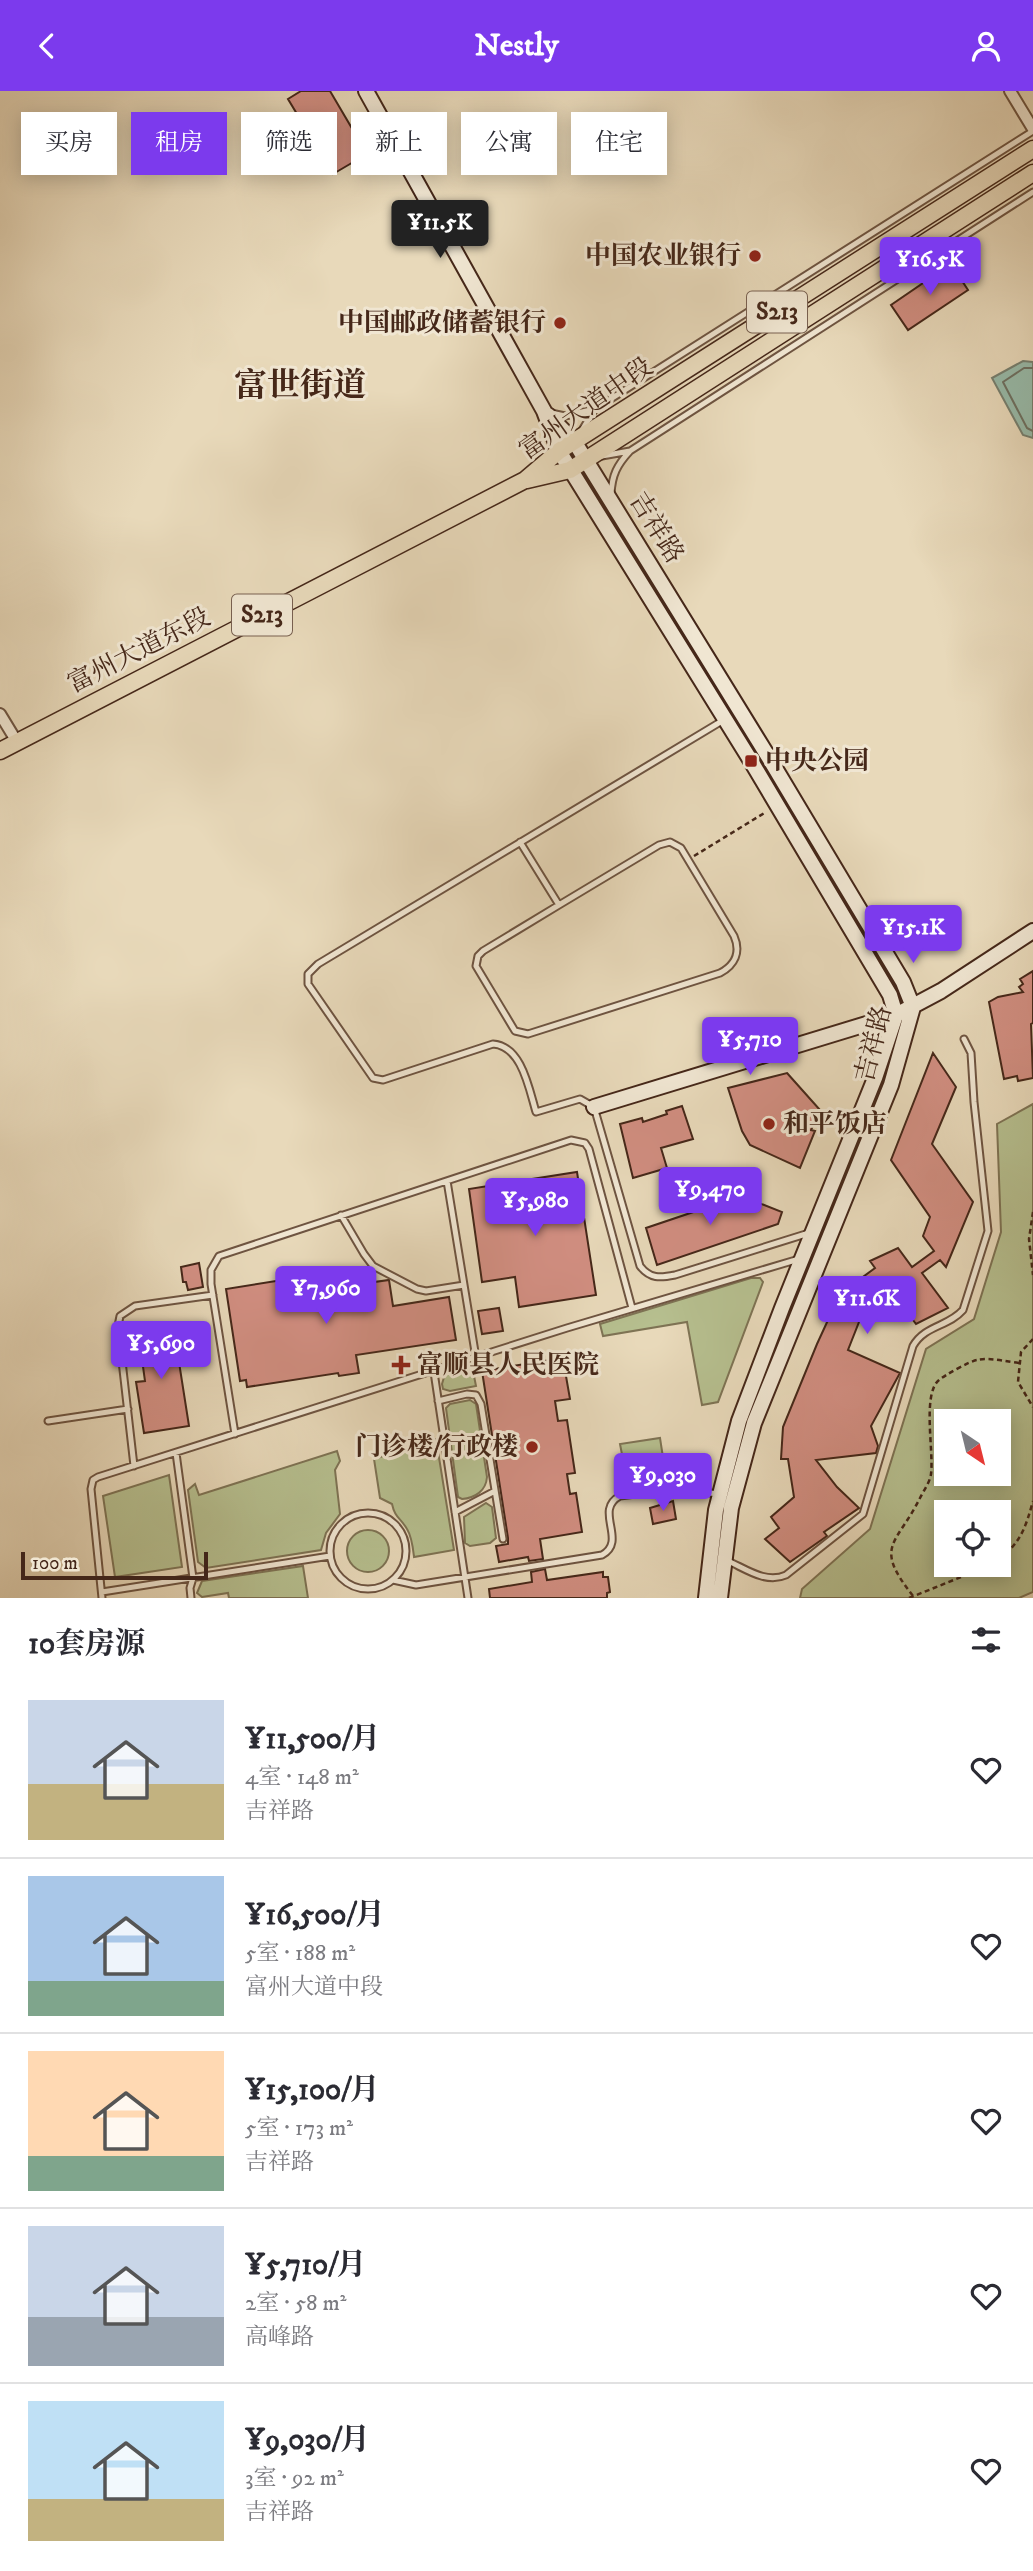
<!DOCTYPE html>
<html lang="zh">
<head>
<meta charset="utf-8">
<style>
  :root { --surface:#fff; --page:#f2f2f3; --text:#2b2b33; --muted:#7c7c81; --line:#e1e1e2; --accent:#7c3aed }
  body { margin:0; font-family:"IM FELL DW Pica","Noto Serif SC",serif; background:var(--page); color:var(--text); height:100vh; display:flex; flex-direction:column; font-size:26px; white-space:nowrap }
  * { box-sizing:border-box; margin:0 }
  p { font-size:23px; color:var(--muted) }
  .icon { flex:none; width:38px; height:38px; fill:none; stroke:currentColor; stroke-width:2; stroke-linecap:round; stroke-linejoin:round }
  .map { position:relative; height:1507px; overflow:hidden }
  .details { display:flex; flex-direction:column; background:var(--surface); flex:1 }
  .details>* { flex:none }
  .hud { position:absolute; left:21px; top:21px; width:992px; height:63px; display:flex; gap:14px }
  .needle { width:46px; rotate:145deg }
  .tools { position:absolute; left:934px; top:1318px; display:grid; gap:14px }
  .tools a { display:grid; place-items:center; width:77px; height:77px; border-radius:0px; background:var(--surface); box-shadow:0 4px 18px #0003; font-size:35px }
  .scale { position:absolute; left:21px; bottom:18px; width:187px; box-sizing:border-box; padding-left:7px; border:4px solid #452719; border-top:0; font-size:19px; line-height:24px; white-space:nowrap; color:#452719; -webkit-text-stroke:5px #f0e6d2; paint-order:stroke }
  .price { position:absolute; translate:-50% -60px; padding:0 16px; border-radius:7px; background:var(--accent); color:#fff; font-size:23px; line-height:46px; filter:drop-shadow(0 2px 4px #0008) }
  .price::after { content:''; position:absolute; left:50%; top:42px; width:21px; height:16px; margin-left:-10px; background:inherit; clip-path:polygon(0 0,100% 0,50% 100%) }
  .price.active { background:#222; color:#fff }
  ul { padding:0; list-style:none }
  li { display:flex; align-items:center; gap:21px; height:175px; padding:0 28px }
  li+li { border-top:2px solid var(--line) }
  li span { display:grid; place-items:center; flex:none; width:196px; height:140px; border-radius:0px; color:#555 }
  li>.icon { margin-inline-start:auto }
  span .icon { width:84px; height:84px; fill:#fffc; stroke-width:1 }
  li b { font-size:30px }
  h2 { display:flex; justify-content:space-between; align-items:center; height:84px; padding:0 28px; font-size:30px }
  .tag { padding:0 24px; border-radius:0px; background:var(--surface); box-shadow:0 4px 18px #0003; font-size:24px; line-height:63px }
  .tag.active { background:var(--accent); color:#fff }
  header { display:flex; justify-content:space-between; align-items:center; height:91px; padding:0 28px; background:var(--accent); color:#fff; font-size:32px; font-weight:700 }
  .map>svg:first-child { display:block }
  .green { fill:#b6bf8f; stroke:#7e7354; stroke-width:2; fill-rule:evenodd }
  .water { fill:#98bbaa; stroke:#778070; stroke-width:2 }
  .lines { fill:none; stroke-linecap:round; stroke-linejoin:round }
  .shore { stroke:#6e7162; stroke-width:2 }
  .building { fill:#d18e81; stroke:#452719; stroke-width:2 }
  .lane-casing { stroke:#6e5441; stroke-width:9 }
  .street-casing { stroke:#6e5441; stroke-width:14 }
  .secondary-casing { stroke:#452719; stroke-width:18 }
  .primary-casing { stroke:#452719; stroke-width:19 }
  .path { stroke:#452719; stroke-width:2.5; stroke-dasharray:5 3.5; stroke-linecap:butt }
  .lane { stroke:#f0e6d2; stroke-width:5 }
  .street { stroke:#f0e6d2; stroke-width:10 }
  .secondary { stroke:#f0e6d2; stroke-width:14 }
  .primary { stroke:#e8d9ba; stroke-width:16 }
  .poi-dot { fill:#8f2418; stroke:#f0e6d2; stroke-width:2.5 }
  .labels { text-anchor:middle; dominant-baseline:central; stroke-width:6; stroke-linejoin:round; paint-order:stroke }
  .shield { fill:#f0e6d2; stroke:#786050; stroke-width:2 }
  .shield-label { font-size:24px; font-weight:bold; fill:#452719 }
  .poi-label { font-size:26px; font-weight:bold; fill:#452719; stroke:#f0e6d2; text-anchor:end }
  .street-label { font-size:26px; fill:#452719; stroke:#f0e6d2 }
  .district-label { font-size:33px; font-weight:bold; fill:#452719; stroke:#f0e6d2 }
</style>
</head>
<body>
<header><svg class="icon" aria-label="back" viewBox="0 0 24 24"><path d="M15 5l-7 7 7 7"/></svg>Nestly<svg class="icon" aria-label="person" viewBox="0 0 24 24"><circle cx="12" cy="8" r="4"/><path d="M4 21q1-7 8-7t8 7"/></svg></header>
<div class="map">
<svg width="1033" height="1507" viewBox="0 0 1033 1507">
  <rect width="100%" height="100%" fill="#e8d9ba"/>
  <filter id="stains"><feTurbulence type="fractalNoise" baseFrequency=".00286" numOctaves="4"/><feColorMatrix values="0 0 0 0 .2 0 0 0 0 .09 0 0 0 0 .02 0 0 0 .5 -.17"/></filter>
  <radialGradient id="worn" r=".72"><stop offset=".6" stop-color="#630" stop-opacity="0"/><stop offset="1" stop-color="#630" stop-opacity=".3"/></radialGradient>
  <!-- green -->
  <path class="green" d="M1033 1013V1501L1019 1507H800L802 1498 870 1438 926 1258 974 1228 1001 1141 997 1033ZM947 1330H999V1382H947ZM947 1421H999V1474H947Z
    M751 1187H760L763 1191 718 1311 702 1314 687 1231 603 1245 600 1233Z
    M489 1267 491 1275 473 1280 476 1295 450 1300 443 1298 442 1293 445 1283Z
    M470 1309 476 1313 487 1386C486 1400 475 1407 462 1408L458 1406 446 1317 450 1313Z
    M660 1347 664 1373 625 1379 620 1353Z
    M436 1348 454 1459 414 1466C413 1457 412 1446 407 1438 400 1426 395 1427 392 1413L380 1407 374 1368Z
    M337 1360 340 1370 335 1379 340 1423 326 1442 321 1459 206 1477 198 1471 188 1399 195 1393 199 1404Z
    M169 1384 182 1476 115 1486 103 1405Z
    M486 1412 492 1416 496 1447 490 1452 470 1455 465 1452 464 1426Z
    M347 1460a21 21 0 1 1 42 0a21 21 0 1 1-42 0Z
    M303 1475 308 1507H229L228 1502 202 1506 197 1502 202 1490Z"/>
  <!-- water -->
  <path class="water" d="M1023 270 1033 271V347L1023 344 992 287Z"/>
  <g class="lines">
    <!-- shore -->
    <path class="shore" d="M1033 277H1024L1003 291 1027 337 1033 340"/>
  </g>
  <!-- building -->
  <path class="building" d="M301 0H330L367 63 333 83 288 8Z
    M951 173 968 199 908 239 891 214Z
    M1033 880V932L1031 933 1033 987 1018 990 1017 985 1004 988 989 911 998 906 1023 901 1019 896 1023 893 1020 888Z
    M933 962 956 996 932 1053 973 1111 946 1176 940 1169 922 1182 948 1217 916 1233 892 1201 863 1221 848 1259 900 1282 871 1335 878 1355 876 1362 816 1369 837 1396 859 1417 824 1441 827 1445 790 1471 765 1448 779 1437 771 1426 794 1406 788 1368H781L783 1336 817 1253 840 1203 875 1177 870 1170 898 1157 912 1176 934 1160 923 1145 930 1126 891 1069Z
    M787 982 820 1019 811 1039 815 1040 800 1077 750 1054 742 1040 728 997Z
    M682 1015 693 1048 661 1057 667 1077 633 1087 620 1033 642 1027 643 1031 667 1023 666 1020Z
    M577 1081 596 1204 519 1216 515 1186 482 1191 469 1098Z
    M733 1103 734 1107 741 1105 782 1121 778 1133 657 1174 646 1137 723 1111 722 1107Z
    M199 1172 203 1196 188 1199 186 1191H183L181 1176Z
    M358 1177 360 1193 389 1189 393 1215 449 1206 456 1249 356 1264 359 1282 339 1285 338 1282 247 1296 246 1289 240 1290 226 1198Z
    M499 1217 503 1240 482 1243 478 1220Z
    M173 1233 189 1335 144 1342 136 1291 145 1290 138 1239Z
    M556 1268H563L570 1308 555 1310 558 1330 567 1329 575 1382 567 1383 570 1403 576 1402 582 1441 540 1448 543 1468 529 1470 528 1466 499 1471 496 1455 508 1453V1447L482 1280Z
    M673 1410 676 1428 653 1433 650 1417Z
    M545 1478 547 1489 603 1481V1486H608L610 1501 607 1502V1507H490L489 1498 532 1491 531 1481Z"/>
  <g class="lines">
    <!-- lane casing -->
    <g class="lane-casing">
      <path id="lane" d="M551 322 565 325 595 318 1033 40
        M582 339 595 318
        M602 365 630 360
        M611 403C612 384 617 374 630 360L1033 101
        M722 630 318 873 308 883V893L373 987 383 989 493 953C522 955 529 998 536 1021L580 1008 594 1016 640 1175C650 1188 660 1187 675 1184L809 1142
        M520 751 559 814 483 860 478 865 476 875 515 940 528 943 720 882C735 874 741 861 734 845L681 757 670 751 659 754 559 814
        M447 1090 476 1267
        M341 1124 364 1163 373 1175 417 1198 426 1200 464 1194
        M434 1281 468 1507
        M438 1310 467 1303 476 1304 481 1313 503 1448
        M48 1330 128 1318
        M235 1343 211 1193V1179L219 1165 571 1049 585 1052 589 1058 632 1217
        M176 1362 193 1487 190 1497 191 1507
        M134 1375 118 1235 120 1225 135 1215 213 1204
        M455 1421 495 1400
        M330 1460a38 38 0 1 1 76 0a38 38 0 1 1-76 0Z
        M728 1470C746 1478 766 1493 786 1484L863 1423 913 1255C925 1234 948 1236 963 1219L988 1140 974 1011 971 962 964 948
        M393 1489 416 1494 602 1464C628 1450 593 1419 620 1405L675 1398 719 1403
        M102 1501 330 1465
        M102 1507 91 1398 93 1389 98 1386 567 1237 799 1168"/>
    </g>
    <!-- street casing -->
    <g class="street-casing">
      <path id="street" d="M1010 0 1033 38
        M0 623 17 651"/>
    </g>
    <!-- secondary casing -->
    <g class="secondary-casing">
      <path id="secondary" d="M366 0 544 320 559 360 751 670 890 904 896 924 875 987 782 1217 739 1330 716 1419 706 1507
        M548 324 574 350 766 662 903 891 913 916 891 994 754 1332 731 1417 720 1507
        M594 1016 896 924 941 900 1033 840"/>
    </g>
    <!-- primary casing -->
    <g class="primary-casing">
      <path id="primary" d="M527 389 570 379 1033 82
        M0 660 525 389 559 360 1033 58"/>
    </g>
    <!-- path -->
    <path class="path" d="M694 765 766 721
      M1033 1121 1029 1148 1033 1184
      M1033 1248 1021 1261 1018 1291 1033 1316
      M999 1468C1021 1452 1026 1435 1033 1410
      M913 1505C873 1454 896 1455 920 1407 924 1399 930 1391 931 1383 934 1360 922 1303 939 1289 945 1284 970 1270 977 1269 989 1266 1008 1271 1020 1272
      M909 1507 991 1474"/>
    <!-- lane -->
    <use href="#lane" class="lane"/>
    <!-- street -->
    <use href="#street" class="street"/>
    <!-- secondary -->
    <use href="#secondary" class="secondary"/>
    <!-- primary -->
    <use href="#primary" class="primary"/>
  </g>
  <!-- markers -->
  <g class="poi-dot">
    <circle cx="755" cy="165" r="7"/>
    <circle cx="560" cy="232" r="7"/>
    <rect x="744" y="663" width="14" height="14" rx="3.5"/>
    <circle cx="769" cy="1033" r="7"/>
    <path d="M397.5 1263.5h7v7h7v7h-7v7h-7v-7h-7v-7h7z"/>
    <circle cx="532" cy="1356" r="7"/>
  </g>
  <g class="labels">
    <!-- shield labels -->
    <g class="shield">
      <rect x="747" y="200.5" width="60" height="41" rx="5"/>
      <rect x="232" y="503.5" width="60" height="41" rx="5"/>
    </g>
    <g class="shield-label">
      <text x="777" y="221">S213</text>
      <text x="262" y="524">S213</text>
    </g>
    <!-- poi labels -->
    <g class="poi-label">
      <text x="741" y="165">中国农业银行</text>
      <text x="546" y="232">中国邮政储蓄银行</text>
      <text x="765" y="670" text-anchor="start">中央公园</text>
      <text x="783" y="1033" text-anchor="start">和平饭店</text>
      <text x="417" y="1274" text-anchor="start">富顺县人民医院</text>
      <text x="518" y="1356">门诊楼/行政楼</text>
    </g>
    <!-- street labels -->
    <g class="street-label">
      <text transform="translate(586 318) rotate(-35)">富州大道中段</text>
      <text transform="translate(656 437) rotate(58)">吉祥路</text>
      <text transform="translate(139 560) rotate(-27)">富州大道东段</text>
      <text transform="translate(874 953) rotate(-76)">吉祥路</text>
    </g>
    <!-- district labels -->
    <g class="district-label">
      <text x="300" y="295">富世街道</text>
    </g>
  </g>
  <rect width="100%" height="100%" filter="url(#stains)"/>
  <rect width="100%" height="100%" fill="url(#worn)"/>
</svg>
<div class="tools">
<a><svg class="needle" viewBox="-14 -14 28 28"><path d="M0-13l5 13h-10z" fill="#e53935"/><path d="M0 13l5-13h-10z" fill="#7c7c81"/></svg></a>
<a><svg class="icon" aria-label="locate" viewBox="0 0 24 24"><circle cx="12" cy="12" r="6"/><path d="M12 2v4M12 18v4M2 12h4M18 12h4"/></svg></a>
</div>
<div class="scale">100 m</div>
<b class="price active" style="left:440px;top:169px">¥11.5K</b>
<b class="price" style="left:930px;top:206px">¥16.5K</b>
<b class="price" style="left:913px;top:874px">¥15.1K</b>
<b class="price" style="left:750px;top:986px">¥5,710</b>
<b class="price" style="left:710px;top:1136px">¥9,470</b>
<b class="price" style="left:535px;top:1147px">¥5,980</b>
<b class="price" style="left:326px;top:1235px">¥7,960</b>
<b class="price" style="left:867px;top:1245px">¥11.6K</b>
<b class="price" style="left:161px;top:1290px">¥5,690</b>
<b class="price" style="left:663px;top:1422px">¥9,030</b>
<div class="hud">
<a class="tag">买房</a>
<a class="tag active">租房</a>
<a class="tag">筛选</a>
<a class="tag">新上</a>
<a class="tag">公寓</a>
<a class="tag">住宅</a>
</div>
</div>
<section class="details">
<h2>10套房源<svg class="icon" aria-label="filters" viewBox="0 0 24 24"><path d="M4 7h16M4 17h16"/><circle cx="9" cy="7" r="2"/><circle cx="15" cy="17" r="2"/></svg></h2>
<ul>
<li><span style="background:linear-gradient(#c9d6e8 60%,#c2b280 0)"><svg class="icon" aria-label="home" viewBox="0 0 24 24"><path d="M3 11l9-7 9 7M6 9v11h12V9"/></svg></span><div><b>¥11,500/月</b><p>4室 · 148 m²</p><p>吉祥路</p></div><svg class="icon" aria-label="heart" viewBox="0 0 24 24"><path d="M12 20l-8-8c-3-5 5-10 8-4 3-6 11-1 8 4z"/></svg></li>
<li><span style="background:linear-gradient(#a9c7e8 75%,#7fa58c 0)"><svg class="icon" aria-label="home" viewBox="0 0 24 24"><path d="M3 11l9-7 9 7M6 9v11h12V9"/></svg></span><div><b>¥16,500/月</b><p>5室 · 188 m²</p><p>富州大道中段</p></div><svg class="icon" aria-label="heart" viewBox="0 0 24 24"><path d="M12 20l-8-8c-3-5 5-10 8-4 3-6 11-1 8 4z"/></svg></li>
<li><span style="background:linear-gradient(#ffd9b3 75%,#7fa58c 0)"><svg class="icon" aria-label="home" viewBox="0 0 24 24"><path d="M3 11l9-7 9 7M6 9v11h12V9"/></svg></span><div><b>¥15,100/月</b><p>5室 · 173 m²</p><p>吉祥路</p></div><svg class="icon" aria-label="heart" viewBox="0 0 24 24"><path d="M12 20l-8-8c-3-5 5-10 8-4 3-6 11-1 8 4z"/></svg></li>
<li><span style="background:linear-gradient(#c9d6e8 65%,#9aa5b1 0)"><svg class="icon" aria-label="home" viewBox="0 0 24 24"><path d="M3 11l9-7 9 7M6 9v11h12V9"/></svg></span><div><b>¥5,710/月</b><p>2室 · 58 m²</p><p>高峰路</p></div><svg class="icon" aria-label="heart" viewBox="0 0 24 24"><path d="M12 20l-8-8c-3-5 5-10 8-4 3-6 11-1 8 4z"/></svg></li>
<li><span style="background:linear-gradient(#bfe0f5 70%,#c2b280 0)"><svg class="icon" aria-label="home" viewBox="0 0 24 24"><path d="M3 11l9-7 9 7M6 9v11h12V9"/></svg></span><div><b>¥9,030/月</b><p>3室 · 92 m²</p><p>吉祥路</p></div><svg class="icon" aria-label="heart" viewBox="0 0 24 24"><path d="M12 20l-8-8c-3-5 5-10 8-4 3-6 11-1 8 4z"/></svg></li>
</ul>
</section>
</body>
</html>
